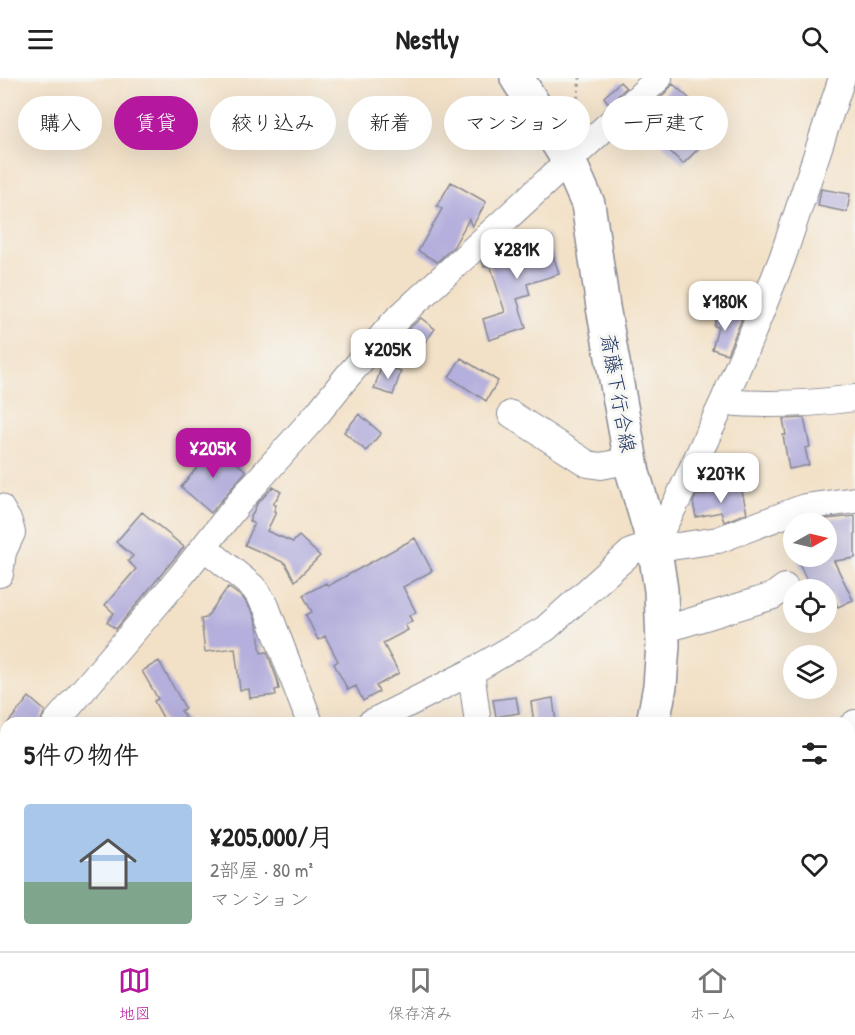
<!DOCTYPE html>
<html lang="ja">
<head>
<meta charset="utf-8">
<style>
  :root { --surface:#fff; --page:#f6f6f6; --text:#222; --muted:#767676; --line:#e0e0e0; --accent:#b5179e }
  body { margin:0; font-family:"Patrick Hand","Klee One",sans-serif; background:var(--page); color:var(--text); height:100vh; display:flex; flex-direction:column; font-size:22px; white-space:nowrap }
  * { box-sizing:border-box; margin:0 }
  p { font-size:20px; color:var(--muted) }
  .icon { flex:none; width:33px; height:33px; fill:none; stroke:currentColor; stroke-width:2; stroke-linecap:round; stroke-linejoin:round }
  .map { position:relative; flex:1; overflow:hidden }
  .panel { position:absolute; left:0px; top:639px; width:855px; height:234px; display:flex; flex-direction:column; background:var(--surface); border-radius:18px 18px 0 0; box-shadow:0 6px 24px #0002 }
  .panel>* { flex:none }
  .hud { position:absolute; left:18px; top:18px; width:819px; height:54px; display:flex; gap:12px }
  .needle { width:39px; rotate:82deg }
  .controls { position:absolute; left:783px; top:435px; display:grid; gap:12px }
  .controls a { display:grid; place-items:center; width:54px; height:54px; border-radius:50%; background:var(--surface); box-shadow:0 6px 24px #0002; font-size:30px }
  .price { position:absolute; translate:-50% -51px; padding:0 14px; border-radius:12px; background:#fff; color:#222; font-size:20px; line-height:39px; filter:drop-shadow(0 2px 3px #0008) }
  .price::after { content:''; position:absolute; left:50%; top:36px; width:18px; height:14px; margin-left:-9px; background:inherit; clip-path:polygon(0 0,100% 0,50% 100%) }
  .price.current { background:var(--accent); color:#fff }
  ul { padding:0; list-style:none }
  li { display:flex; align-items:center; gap:18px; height:150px; padding:0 24px }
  li span { display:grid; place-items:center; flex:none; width:168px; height:120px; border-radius:6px; color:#555 }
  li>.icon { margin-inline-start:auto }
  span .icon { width:72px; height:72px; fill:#fffc; stroke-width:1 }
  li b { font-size:26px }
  h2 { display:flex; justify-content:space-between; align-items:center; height:72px; padding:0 24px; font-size:26px }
  .tag { padding:0 21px; border-radius:27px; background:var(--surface); box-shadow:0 6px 24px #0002; font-size:21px; line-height:54px }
  .tag.current { background:var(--accent); color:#fff }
  header { display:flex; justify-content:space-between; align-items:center; height:78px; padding:0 24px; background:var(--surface); font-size:27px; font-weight:700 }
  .menu { display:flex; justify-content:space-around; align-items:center; height:84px; border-top:2px solid var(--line); background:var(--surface); font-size:16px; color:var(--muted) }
  .menu a { display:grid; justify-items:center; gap:3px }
  .menu .current { color:var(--accent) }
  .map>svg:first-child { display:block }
  .building { fill:#b4afdc }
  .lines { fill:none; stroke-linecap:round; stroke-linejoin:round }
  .minor-casing { stroke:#878892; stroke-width:28 }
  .major-casing { stroke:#878892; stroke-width:36 }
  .path { stroke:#878892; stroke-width:3; stroke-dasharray:1.5 4.5; stroke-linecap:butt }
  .minor { stroke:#fff; stroke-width:26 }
  .major { stroke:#fff; stroke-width:33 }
  .labels { text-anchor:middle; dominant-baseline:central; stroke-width:6; stroke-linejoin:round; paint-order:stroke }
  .street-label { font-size:20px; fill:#1b2f5e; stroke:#f6f6f2 }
</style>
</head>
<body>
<header><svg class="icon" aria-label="menu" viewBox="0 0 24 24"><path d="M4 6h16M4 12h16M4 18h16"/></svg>Nestly<svg class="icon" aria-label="search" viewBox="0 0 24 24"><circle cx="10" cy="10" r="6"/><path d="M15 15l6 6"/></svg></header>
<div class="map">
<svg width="855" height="873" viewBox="0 0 855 873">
  <rect width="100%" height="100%" fill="#f6f6f2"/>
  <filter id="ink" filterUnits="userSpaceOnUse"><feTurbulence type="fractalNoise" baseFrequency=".0167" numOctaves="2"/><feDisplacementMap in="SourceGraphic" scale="12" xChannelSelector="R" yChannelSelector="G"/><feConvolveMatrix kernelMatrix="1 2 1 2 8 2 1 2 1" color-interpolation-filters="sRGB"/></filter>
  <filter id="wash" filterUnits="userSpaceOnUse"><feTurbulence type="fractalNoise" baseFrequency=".008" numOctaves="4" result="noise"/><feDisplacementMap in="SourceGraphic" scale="24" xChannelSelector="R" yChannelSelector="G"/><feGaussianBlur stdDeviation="1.35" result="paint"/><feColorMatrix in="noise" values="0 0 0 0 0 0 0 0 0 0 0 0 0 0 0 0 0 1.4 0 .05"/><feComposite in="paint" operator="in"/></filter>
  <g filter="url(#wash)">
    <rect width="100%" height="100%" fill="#f3e1c7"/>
    <g id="blocks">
      <!-- building -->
      <path class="building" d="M620 4 626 10 609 26 604 19Z
        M673 6 708 37 689 59 700 69 683 86 637 41 655 26Z
        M451 104 486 124 472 149 469 141 454 168 437 184 418 173 442 131 437 128Z
        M821 111 850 116 847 134 818 128Z
        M547 157 559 196 527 206 530 217 517 221 526 250 489 262 483 241 505 234 490 187 484 189 482 183 497 169Z
        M718 233 742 241 727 276 712 271 718 249 714 248Z
        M421 240 435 251 422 268 405 254Z
        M461 280 498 303 486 323 449 299Z
        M382 287 401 293 393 317 374 311Z
        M359 336 381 355 366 373 344 354Z
        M804 340 810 369 805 370 809 387 789 391 783 357H786L783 341Z
        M216 367 246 393 211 435 181 409Z
        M273 409 281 414 273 426 276 427 274 433 276 434 267 453 293 464 299 458 320 478 295 503 285 485 245 467 254 446 249 443 257 426Z
        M741 409 747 435 724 444 721 434 696 439 693 424 696 418Z
        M142 434 184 469 116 551 107 544 114 535 105 527 136 491 128 483 133 478 116 464Z
        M855 438V480L834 483 853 522 838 529 832 517 826 519V512H811L796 478H826V446L825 441Z
        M415 460 432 493 403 509 416 534 409 538 412 543 405 547 408 552 383 565 399 595 376 608 379 614 363 623 356 608 348 612 334 586 338 583 325 558 318 562 306 537 312 534 303 517 326 505 328 508Z
        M228 509 243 520 253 535 257 547 261 575 267 574 277 601 279 611 275 612 276 617 250 620 249 611 240 612 235 570 205 574 201 541 206 540Z
        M159 583 185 630 181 633 189 645H166L154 623 158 621 142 593Z
        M29 619 45 633 40 645H8Z
        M516 619 519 635 496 639 493 622Z
        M553 620 556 645H534L531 624Z"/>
    </g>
  </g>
  <g filter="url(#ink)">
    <use href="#blocks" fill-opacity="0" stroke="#878892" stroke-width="1.5"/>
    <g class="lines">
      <!-- minor casing -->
      <g class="minor-casing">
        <path id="minor" d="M723 324C767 328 811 326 855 320
          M511 336 588 386 601 388 631 382
          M0 429 9 444 12 455 3 474 0 496
          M654 466 678 421 723 324 754 251 782 181 842 0
          M204 469 254 510 266 528 310 645
          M663 552 773 518 785 509
          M471 594 478 645
          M55 645 180 499 245 417 318 335 346 300 395 243 659 0
          M370 645 471 594 545 551 631 474 654 466 678 468 718 462 805 429 855 422
          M849 650 855 645
          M0 707 6 701
          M849 711 855 717
          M241 867 256 871 285 870
          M153 873 158 867"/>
      </g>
      <!-- major casing -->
      <g class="major-casing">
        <path id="major" d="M517 0 569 83 588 126 603 229 633 395 654 466 661 512 663 567 660 608 653 645
          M549 873 552 867"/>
      </g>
      <!-- path -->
      <path class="path" d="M580 0 577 24 583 42"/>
      <!-- minor -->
      <use href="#minor" class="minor"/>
      <!-- major -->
      <use href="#major" class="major"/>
    </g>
  </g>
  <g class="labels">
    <!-- street labels -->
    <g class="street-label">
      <text transform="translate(619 315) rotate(80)">斎藤下行合線</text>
    </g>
  </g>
</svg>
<div class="controls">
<a><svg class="needle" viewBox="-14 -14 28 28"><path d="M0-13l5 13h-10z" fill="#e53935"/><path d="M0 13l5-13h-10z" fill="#767676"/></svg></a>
<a><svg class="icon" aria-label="locate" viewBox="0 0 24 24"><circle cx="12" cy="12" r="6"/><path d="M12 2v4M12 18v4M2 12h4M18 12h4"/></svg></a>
<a><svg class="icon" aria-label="layers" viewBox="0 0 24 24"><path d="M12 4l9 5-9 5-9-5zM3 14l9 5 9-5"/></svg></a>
</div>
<b class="price" style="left:517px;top:202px">¥281K</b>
<b class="price" style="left:725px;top:254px">¥180K</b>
<b class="price" style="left:388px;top:302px">¥205K</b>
<b class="price current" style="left:213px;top:401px">¥205K</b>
<b class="price" style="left:721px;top:426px">¥207K</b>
<div class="hud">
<a class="tag">購入</a>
<a class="tag current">賃貸</a>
<a class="tag">絞り込み</a>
<a class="tag">新着</a>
<a class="tag">マンション</a>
<a class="tag">一戸建て</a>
</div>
<section class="panel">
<h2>5件の物件<svg class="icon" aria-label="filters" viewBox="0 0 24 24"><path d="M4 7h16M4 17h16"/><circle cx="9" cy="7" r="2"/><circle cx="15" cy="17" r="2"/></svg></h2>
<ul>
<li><span style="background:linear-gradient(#a9c7e8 65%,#7fa58c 0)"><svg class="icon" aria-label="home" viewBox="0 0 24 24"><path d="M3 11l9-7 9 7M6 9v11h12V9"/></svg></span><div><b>¥205,000/月</b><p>2部屋 · 80 m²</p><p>マンション</p></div><svg class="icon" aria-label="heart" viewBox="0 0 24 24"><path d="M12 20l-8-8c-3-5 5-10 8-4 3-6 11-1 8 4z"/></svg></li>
</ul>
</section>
</div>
<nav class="menu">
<a class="current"><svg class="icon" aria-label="map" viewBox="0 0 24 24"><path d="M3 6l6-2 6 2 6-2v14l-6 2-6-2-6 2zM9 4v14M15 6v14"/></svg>地図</a>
<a><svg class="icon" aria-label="saved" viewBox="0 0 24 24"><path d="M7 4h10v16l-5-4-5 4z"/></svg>保存済み</a>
<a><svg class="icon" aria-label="home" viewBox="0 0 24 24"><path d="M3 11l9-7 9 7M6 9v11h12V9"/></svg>ホーム</a>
</nav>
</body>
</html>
